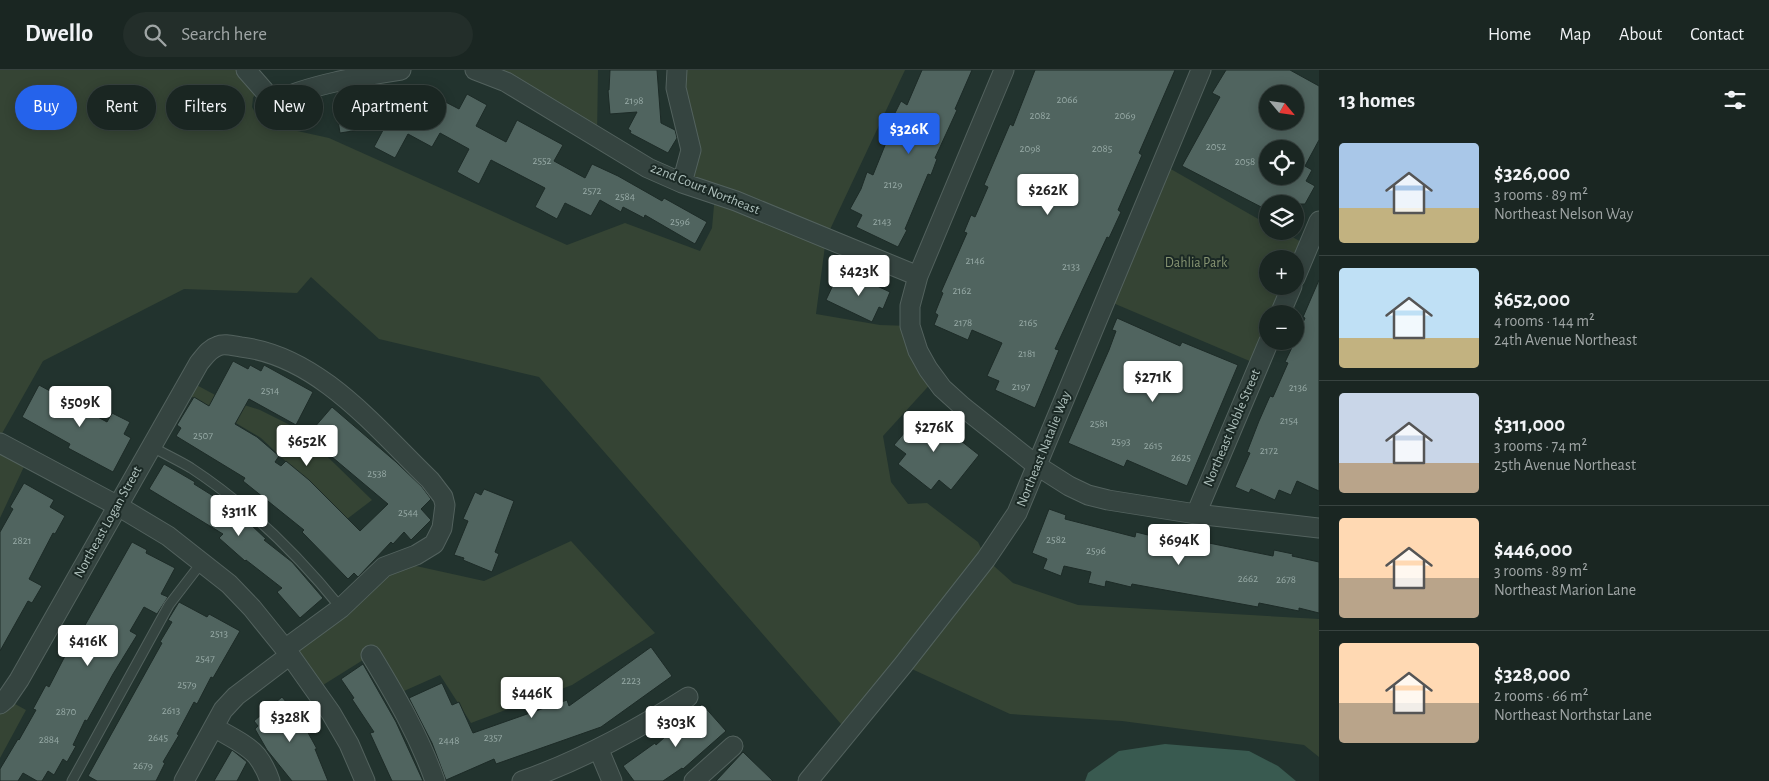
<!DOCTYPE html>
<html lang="en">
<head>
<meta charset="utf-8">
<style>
  :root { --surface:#1a2622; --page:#232e2a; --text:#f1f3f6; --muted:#9fa5a5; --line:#384340; --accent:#2563eb }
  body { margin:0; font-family:"Alegreya Sans",sans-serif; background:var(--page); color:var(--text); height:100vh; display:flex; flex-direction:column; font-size:19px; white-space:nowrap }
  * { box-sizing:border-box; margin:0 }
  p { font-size:16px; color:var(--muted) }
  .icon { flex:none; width:28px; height:28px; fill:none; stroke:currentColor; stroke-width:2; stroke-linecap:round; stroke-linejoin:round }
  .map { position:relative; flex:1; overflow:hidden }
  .drawer { display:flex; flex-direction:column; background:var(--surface); width:450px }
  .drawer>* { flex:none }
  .hud { position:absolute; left:15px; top:15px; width:475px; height:45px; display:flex; gap:10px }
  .needle { width:32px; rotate:119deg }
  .controls { position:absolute; left:1259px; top:15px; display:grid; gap:10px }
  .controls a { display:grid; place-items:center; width:45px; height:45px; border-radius:50%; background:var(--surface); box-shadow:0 2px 12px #0003,0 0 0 1px var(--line); font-size:25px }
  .price { position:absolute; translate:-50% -42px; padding:0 11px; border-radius:5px; background:#fff; color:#222; font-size:16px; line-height:32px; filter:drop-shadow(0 1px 2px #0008) }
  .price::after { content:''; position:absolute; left:50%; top:30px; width:15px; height:11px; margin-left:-8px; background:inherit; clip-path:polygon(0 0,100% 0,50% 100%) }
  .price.on { background:var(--accent); color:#fff }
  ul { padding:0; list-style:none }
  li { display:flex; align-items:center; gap:15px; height:125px; padding:0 20px }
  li+li { border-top:1px solid var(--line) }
  li span { display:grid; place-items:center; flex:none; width:140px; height:100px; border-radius:5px; color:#555 }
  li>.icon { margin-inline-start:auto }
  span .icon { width:60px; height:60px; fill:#fffc; stroke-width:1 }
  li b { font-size:21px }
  h2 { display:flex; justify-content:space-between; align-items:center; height:60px; padding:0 20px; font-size:21px }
  .tag { padding:0 18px; border-radius:22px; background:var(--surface); box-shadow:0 2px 12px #0003,0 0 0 1px var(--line); font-size:18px; line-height:45px }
  .tag.on { background:var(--accent); color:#fff }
  header { display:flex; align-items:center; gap:30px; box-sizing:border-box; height:70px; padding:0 25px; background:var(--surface); border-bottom:1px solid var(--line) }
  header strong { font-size:24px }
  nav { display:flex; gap:28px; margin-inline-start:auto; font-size:18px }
  .search { width:350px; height:45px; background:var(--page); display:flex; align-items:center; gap:12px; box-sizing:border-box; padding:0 18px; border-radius:28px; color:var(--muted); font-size:19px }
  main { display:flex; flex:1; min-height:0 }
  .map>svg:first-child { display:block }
  .green { fill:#354434 }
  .water { fill:#395a50 }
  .building { fill:#50645f; stroke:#1d2b27; fill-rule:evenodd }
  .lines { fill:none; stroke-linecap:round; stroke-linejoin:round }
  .lane-casing { stroke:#53625e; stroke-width:11 }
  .street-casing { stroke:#53625e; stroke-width:21 }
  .lane { stroke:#354440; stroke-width:9 }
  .street { stroke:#354440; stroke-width:19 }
  .labels { text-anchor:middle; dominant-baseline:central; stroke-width:4; stroke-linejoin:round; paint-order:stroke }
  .number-label { font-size:11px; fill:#97aaa6 }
  .street-label { font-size:14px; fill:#afc1bd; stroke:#1b2925 }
  .park-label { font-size:14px; fill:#879472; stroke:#1b2925 }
</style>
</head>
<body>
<header>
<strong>Dwello</strong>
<div class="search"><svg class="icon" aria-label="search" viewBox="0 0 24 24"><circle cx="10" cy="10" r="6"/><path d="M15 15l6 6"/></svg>Search here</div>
<nav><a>Home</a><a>Map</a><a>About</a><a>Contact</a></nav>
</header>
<main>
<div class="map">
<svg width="1319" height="711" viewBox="0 0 1319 711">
  <rect width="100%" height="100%" fill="#22332e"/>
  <!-- green -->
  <path class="green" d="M0 0H246L256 22 253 28 252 37 257 46 270 55 329 68 567 175 625 153 700 181 712 158 715 124 682 113 689 90 677 0H905L826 168 816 244 880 255 910 256 935 309 883 366 891 412 908 434 927 433 978 472 986 489 1013 513 1078 535 1319 549V687L1304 675 1122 651 1010 644 903 595 848 662 539 307 379 269 311 207 297 223 184 219 43 291 0 367Z
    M475 0H598L597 67Z
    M1162 94 1267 154 1268 161H1281L1309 176 1295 189H1268V216H1292L1280 244H1268V271L1259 295 1106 230Z
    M189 311 219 327 260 340 300 360 372 430 347 449 261 368 182 321Z
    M0 373 28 388 0 448Z
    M571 471 655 563 572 615 471 653 440 605 395 625 371 585 315 620 290 585 398 492 484 511Z
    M6 629 26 640 0 688V634Z"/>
  <!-- water -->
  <path class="water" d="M1165 674 1249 681 1278 696 1296 711H1085L1088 703 1119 681Z"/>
  <!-- building -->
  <path class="building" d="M610 0H657L661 53 675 60 677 68 668 83 630 63 631 61 628 59 637 42 610 44 608 20H609Z
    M922 0H972L955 39 957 40 935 88 937 89 931 105 928 104 905 159 907 160 898 177 856 157 862 145 850 139 861 119 867 102 873 105 896 48 893 47 901 31 907 35Z
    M1035 0H1175L1139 83 1142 85 1118 140 1121 142 1109 168 1107 167 1055 279 1059 280 1035 338 995 320 999 311 987 306 1002 273 972 260 968 270 934 255 938 245 935 243 943 223 941 222 967 163 964 162 971 145 975 147 988 117 984 115 1010 54 1013 56Z
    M1226 0H1290L1319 16V70L1305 96 1312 100 1306 111 1315 116 1305 134H1268L1265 139 1182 96 1220 27 1212 23ZM1268 24H1295V51H1268ZM1268 79H1295V106H1268Z
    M467 24 487 35 476 56 506 72 517 50 563 75 554 91 585 108 592 94 618 106 662 131 664 128 707 152 695 174 645 145 644 148 623 137 621 142 600 130 591 146 565 133 557 149 535 137 545 118 491 90 479 114 457 102 469 79 440 63 432 77 408 64 395 88 374 77 397 34 422 47 434 26 459 39Z
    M380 31 384 56 340 63 336 38Z
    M847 202 890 222 883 239 879 237 872 252 826 230 834 213 840 216Z
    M1319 210V421L1297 411 1291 425 1279 420 1275 430 1251 419 1249 423 1235 417 1250 383 1247 382 1259 351 1270 326 1273 327 1288 293 1285 292 1295 271 1305 248 1303 247Z
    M1117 248 1180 276 1182 272 1238 295 1187 416 1127 390 1124 397 1068 373 1109 280 1116 261 1112 260Z
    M233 291 248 299 250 295 261 301 264 295 313 322 296 355 249 329 235 354 257 367 279 386 275 392 281 396 286 391 309 410 360 461 388 434 307 366 332 337 396 392 422 417 431 429 421 439 431 450 411 470 404 462 393 474 391 472 358 507 354 503 348 509 302 462 304 460 243 411 245 408 176 366 181 358 177 355 194 327 209 336Z
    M39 315 107 352 112 343 130 352 124 364 131 368 113 402 68 378 70 374 22 347Z
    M923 341 979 385 951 420 939 410 931 420 898 394 906 384 894 375Z
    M164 394 195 412 194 414 234 439 266 469 264 470 292 492 323 528 300 548 277 522 282 518 246 490 245 491 219 468 223 464 149 419Z
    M24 413 54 430 50 437 65 446 55 464 53 463 29 509 42 516 32 533 28 531 0 581V462L13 439 10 437Z
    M484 419 514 431 495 482 499 484 492 502 463 490 464 488 454 485 468 451 463 449 475 422 481 425Z
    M1049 439 1066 445 1065 449 1135 467 1136 462 1160 468 1198 473 1199 471 1273 486 1274 480 1293 484 1292 486 1319 492V543L1299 538V541L1259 533 1258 537 1132 514 1131 517 1106 511 1105 517 1088 513 1091 502 1064 496 1061 506 1043 499 1047 489 1032 483Z
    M132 472 147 480 146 483 175 498 161 524 168 527 157 544 144 537 130 561 137 565 113 604 87 651 85 650 73 675 76 676 67 692 63 689 54 705 48 701 42 711H37L23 703 18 711H0V699L18 669 19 670 36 640 33 639 46 615 49 617 81 555 84 557Z
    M179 532 207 547 209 544 240 561 213 608 211 607 197 634 194 632 177 664 179 665 163 692 165 693 156 711H97L88 706 162 573 160 572 172 552 168 550Z
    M651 577 672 606 601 657 496 694 494 689 446 710 432 673 409 628 442 613 452 635 459 632 473 663 567 630 569 636Z
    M363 594 396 652 423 711H392L370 663 374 662 352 629 354 628 341 609Z
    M282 627 301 650 317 679H315L328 711H292L267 680 255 659 258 656 254 651Z
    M702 634 726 661 683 699 682 698 663 711H634L623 696 655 673 656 675Z
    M232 680 247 692 237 711H214Z
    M743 682 773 711H716Z"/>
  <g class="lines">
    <!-- lane casing -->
    <g class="lane-casing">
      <path id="lane" d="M151 376C164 384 178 390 191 398 249 436 298 485 341 538
        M72 711 169 535 202 492"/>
    </g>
    <!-- street casing -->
    <g class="street-casing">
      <path id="street" d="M246 0 274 32C308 15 362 6 401 0
        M475 0 506 12 648 98 682 113 736 131 918 206
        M677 0 676 18 691 80 682 113
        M1004 0 918 206 910 236V256L918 281 928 299 942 318 963 337 1036 395 1069 416 1088 425 1108 430 1196 444 1319 458
        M1295 208 1319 151
        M1280 244 1292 216
        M0 373 118 436 168 466 229 514 252 538 290 585 331 643 349 674 365 711
        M1196 444 1269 271
        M371 585C396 626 419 666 435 711
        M0 634 6 629 19 610 199 293C205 286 209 279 218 276 224 273 234 276 241 277 319 286 376 358 430 410L443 427 445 435 442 458 434 474 416 485 384 497 341 538 285 579
        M214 657C228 666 247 674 257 686 263 694 267 702 270 711
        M599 680 612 711
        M184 711 223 640 236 626 290 585
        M522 711C582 690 635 661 688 627
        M694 711 733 676
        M808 711 903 595 986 489 1017 443 1201 0"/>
    </g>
    <!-- lane -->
    <use href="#lane" class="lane"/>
    <!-- street -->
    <use href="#street" class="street"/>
  </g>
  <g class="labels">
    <!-- number labels -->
    <g class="number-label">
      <text x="1067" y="29">2066</text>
      <text x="634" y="30">2198</text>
      <text x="1040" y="45">2082</text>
      <text x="1125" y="45">2069</text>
      <text x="1216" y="76">2052</text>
      <text x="1030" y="78">2098</text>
      <text x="1102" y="78">2085</text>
      <text x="542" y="90">2552</text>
      <text x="1245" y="91">2058</text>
      <text x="893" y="114">2129</text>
      <text x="592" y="120">2572</text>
      <text x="625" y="126">2584</text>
      <text x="680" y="151">2596</text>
      <text x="882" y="151">2143</text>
      <text x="975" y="190">2146</text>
      <text x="1071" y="196">2133</text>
      <text x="962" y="220">2162</text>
      <text x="963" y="252">2178</text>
      <text x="1028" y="252">2165</text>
      <text x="1027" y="283">2181</text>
      <text x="1021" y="316">2197</text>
      <text x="1298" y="317">2136</text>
      <text x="270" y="320">2514</text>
      <text x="1289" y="350">2154</text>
      <text x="1099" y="353">2581</text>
      <text x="203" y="365">2507</text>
      <text x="1121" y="371">2593</text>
      <text x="1153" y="375">2615</text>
      <text x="1269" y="380">2172</text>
      <text x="1181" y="387">2625</text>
      <text x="377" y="403">2538</text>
      <text x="408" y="442">2544</text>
      <text x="1056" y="469">2582</text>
      <text x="22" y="470">2821</text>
      <text x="1096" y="480">2596</text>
      <text x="1248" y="508">2662</text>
      <text x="1286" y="509">2678</text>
      <text x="219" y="563">2513</text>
      <text x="205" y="588">2547</text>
      <text x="631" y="610">2223</text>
      <text x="187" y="614">2579</text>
      <text x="171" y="640">2613</text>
      <text x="66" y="641">2870</text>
      <text x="158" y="667">2645</text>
      <text x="493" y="667">2357</text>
      <text x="49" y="669">2884</text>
      <text x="449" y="670">2448</text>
      <text x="143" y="695">2679</text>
    </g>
    <!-- street labels -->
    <g class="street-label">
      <text transform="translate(705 119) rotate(22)">22nd Court Northeast</text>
      <text transform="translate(1232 358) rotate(-67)">Northeast Noble Street</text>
      <text transform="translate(1044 379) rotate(-68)">Northeast Natalie Way</text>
      <text transform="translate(108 452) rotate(-61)">Northeast Logan Street</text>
    </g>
    <!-- park labels -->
    <g class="park-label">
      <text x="1196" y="193">Dahlia Park</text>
    </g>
  </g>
</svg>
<div class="controls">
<a><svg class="needle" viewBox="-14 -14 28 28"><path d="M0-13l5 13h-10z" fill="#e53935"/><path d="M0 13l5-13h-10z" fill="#9fa5a5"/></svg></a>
<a><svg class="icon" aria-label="locate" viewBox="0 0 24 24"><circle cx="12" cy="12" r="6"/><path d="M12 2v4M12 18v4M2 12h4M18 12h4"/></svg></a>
<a><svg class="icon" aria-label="layers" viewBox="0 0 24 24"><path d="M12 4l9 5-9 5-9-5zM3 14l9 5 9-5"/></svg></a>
<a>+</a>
<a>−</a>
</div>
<b class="price on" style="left:909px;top:85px">$326K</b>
<b class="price" style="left:1048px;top:146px">$262K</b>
<b class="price" style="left:859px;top:227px">$423K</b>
<b class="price" style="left:1153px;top:333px">$271K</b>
<b class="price" style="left:80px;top:358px">$509K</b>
<b class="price" style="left:934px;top:383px">$276K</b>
<b class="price" style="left:307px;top:397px">$652K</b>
<b class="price" style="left:239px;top:467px">$311K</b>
<b class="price" style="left:1179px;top:496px">$694K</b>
<b class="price" style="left:88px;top:597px">$416K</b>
<b class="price" style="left:532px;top:649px">$446K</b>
<b class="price" style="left:290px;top:673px">$328K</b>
<b class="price" style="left:676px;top:678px">$303K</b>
<div class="hud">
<a class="tag on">Buy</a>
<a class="tag">Rent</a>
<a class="tag">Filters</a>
<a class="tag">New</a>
<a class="tag">Apartment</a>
</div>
</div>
<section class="drawer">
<h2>13 homes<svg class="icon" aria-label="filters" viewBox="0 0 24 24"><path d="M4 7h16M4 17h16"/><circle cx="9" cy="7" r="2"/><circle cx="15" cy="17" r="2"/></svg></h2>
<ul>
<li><span style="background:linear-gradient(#a9c7e8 65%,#c2b280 0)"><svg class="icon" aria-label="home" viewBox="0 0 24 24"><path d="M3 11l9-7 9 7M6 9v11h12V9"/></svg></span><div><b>$326,000</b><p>3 rooms · 89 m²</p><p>Northeast Nelson Way</p></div></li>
<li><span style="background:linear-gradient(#bfe0f5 70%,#c2b280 0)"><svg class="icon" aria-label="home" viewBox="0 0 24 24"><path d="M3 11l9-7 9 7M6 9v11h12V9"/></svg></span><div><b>$652,000</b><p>4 rooms · 144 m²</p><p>24th Avenue Northeast</p></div></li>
<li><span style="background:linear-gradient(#c9d6e8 70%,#b9a48a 0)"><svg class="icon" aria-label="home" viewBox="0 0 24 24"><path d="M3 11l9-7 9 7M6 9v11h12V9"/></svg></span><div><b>$311,000</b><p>3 rooms · 74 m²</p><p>25th Avenue Northeast</p></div></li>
<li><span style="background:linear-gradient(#ffd9b3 60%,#b9a48a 0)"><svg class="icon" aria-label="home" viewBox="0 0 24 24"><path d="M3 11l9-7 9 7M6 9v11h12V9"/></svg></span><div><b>$446,000</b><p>3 rooms · 89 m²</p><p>Northeast Marion Lane</p></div></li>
<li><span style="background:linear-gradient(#ffd9b3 60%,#b9a48a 0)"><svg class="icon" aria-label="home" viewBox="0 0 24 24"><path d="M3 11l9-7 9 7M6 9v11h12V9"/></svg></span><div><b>$328,000</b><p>2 rooms · 66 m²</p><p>Northeast Northstar Lane</p></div></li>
</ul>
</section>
</main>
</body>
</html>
